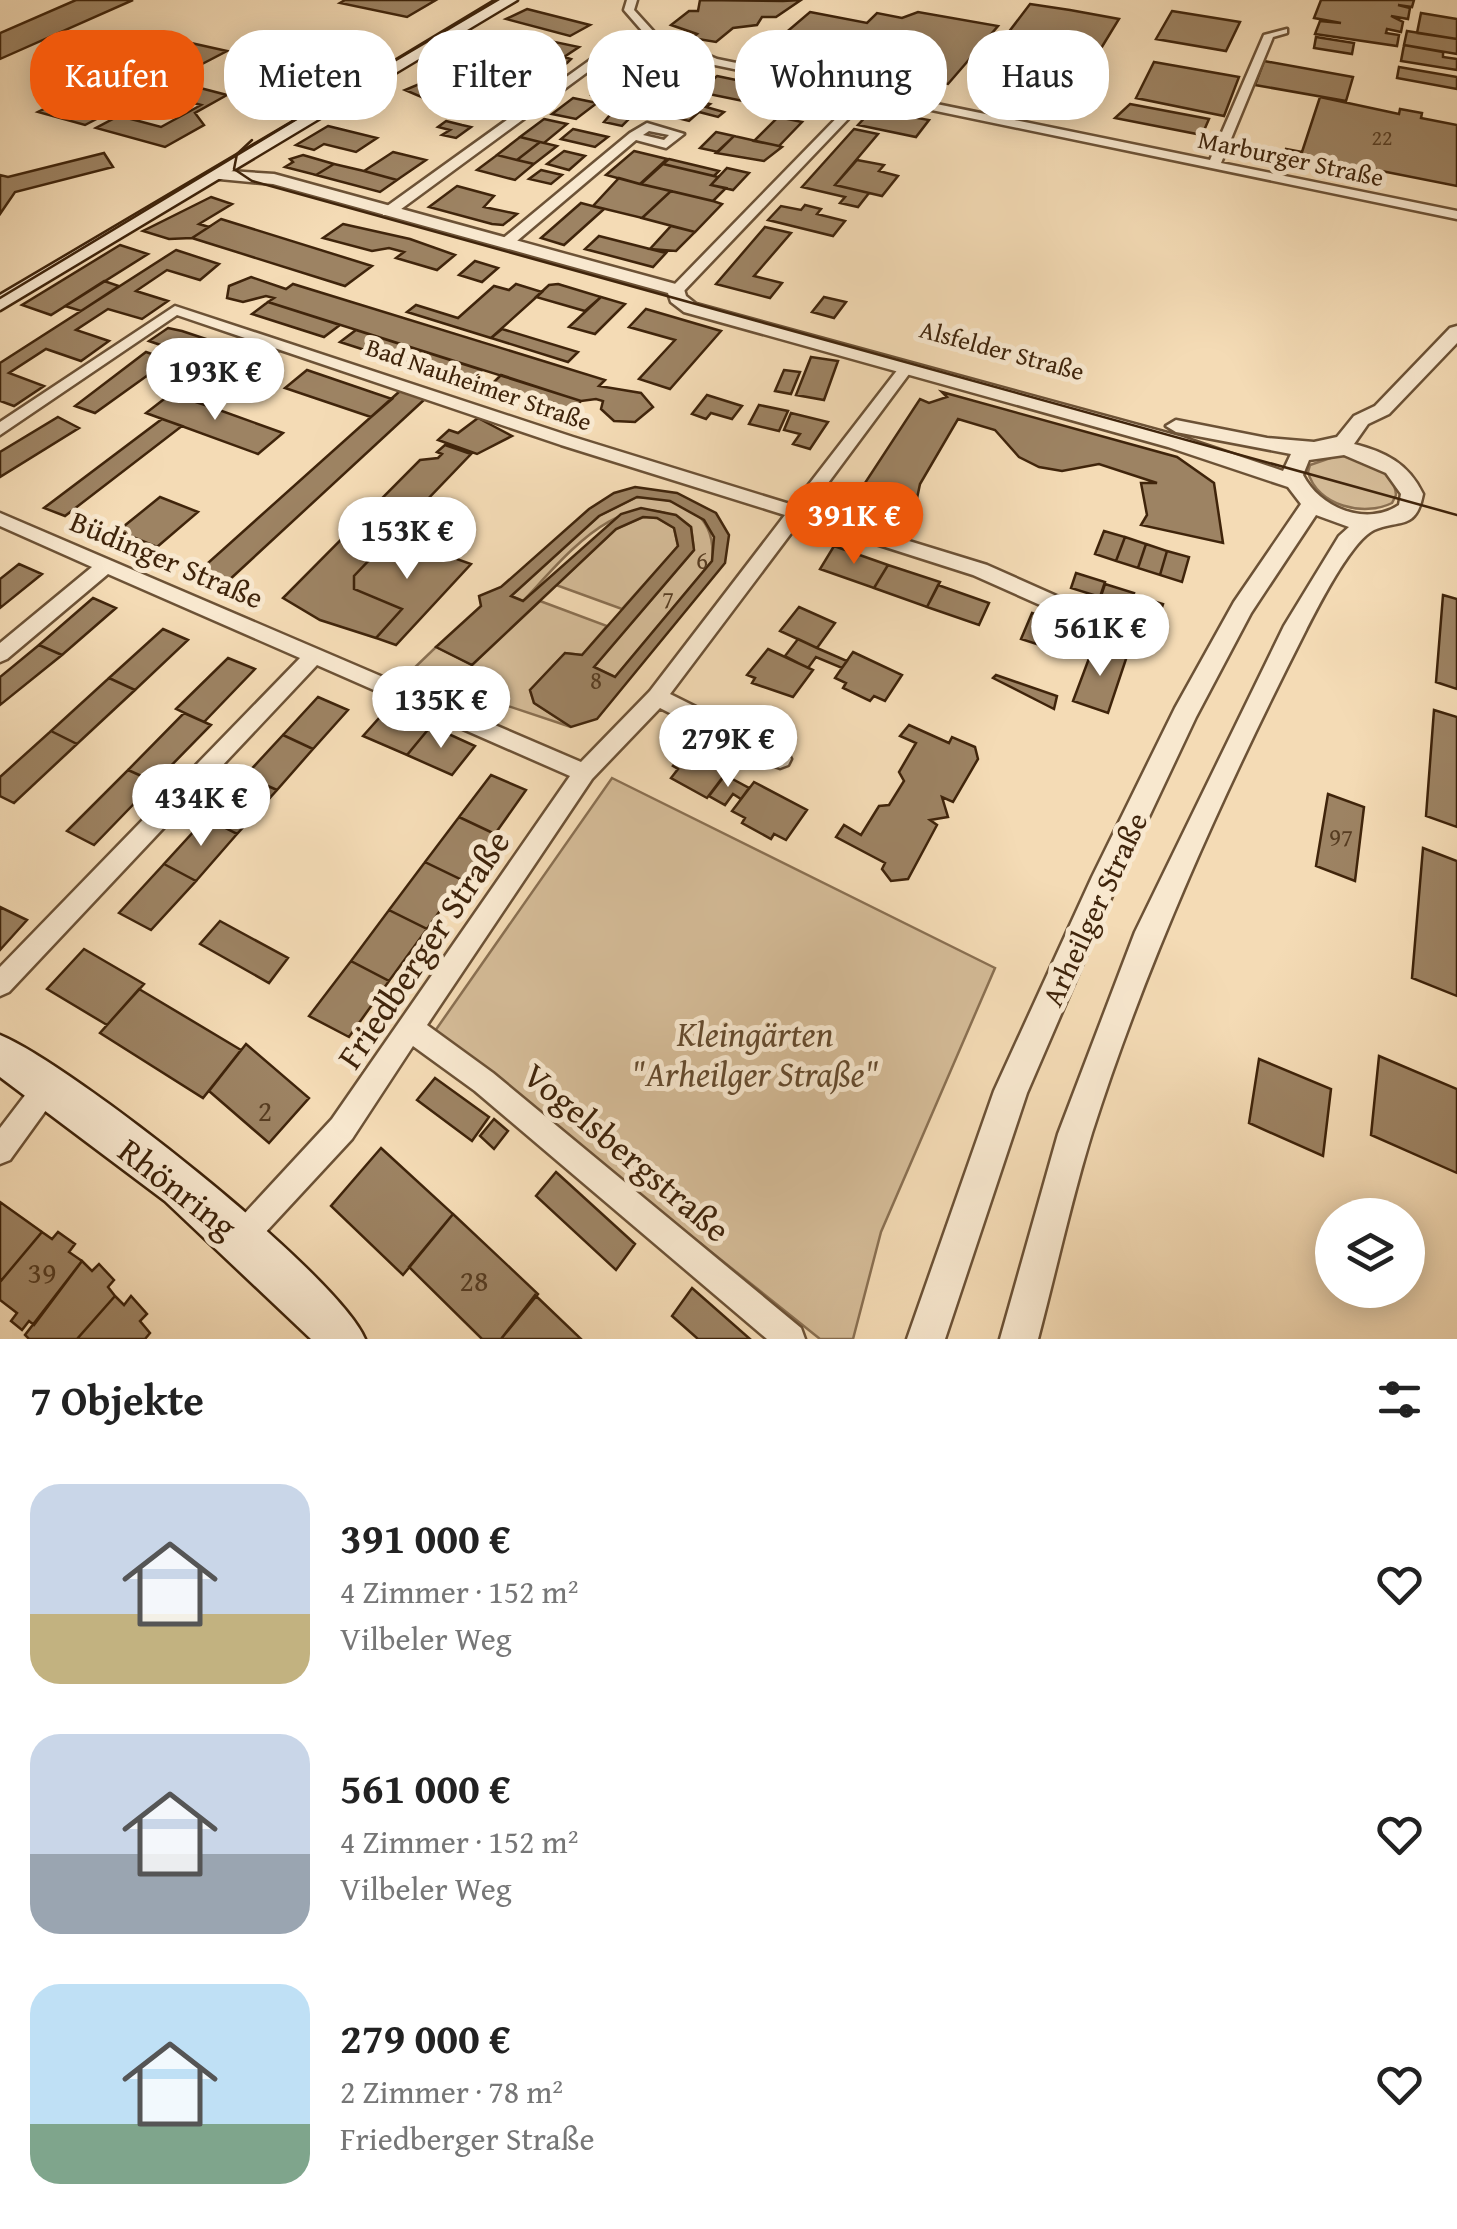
<!DOCTYPE html>
<html lang="de">
<head>
<meta charset="utf-8">
<style>
  :root { --surface:#fff; --page:#f2f2f2; --text:#222; --muted:#767676; --accent:#ea580c }
  body { margin:0; font-family:"Gentium Book Plus",serif; background:var(--page); color:var(--text); height:100vh; display:flex; flex-direction:column; font-size:38px; white-space:nowrap }
  * { box-sizing:border-box; margin:0 }
  p { font-size:32px; color:var(--muted) }
  .icon { flex:none; width:55px; height:55px; fill:none; stroke:currentColor; stroke-width:2; stroke-linecap:round; stroke-linejoin:round }
  .map { position:relative; height:1339px; overflow:hidden }
  .panel { display:flex; flex-direction:column; background:var(--surface); flex:1 }
  .panel>* { flex:none }
  .guide { position:absolute; left:30px; top:30px; width:1398px; height:90px; display:flex; gap:20px }
  .buttons { position:absolute; left:1315px; top:1198px; display:grid; gap:20px }
  .buttons a { display:grid; place-items:center; width:110px; height:110px; border-radius:50%; background:var(--surface); box-shadow:0 5px 25px #0003; font-size:50px }
  .price { position:absolute; translate:-50% -85px; padding:0 22px; border-radius:35px; background:#fff; color:#222; font-size:32px; line-height:65px; filter:drop-shadow(0 2px 5px #0008) }
  .price::after { content:''; position:absolute; left:50%; top:60px; width:30px; height:22px; margin-left:-15px; background:inherit; clip-path:polygon(0 0,100% 0,50% 100%) }
  .price.selected { background:var(--accent); color:#fff }
  ul { padding:0; list-style:none }
  li { display:flex; align-items:center; gap:30px; height:250px; padding:0 30px }
  li span { display:grid; place-items:center; flex:none; width:280px; height:200px; border-radius:30px; color:#555 }
  li>.icon { margin-inline-start:auto }
  span .icon { width:120px; height:120px; fill:#fffc; stroke-width:1 }
  li b { font-size:42px }
  h2 { display:flex; justify-content:space-between; align-items:center; height:120px; padding:0 30px; font-size:42px }
  .chip { padding:0 35px; border-radius:40px; background:var(--surface); box-shadow:0 5px 25px #0003; font-size:35px; line-height:90px }
  .chip.selected { background:var(--accent); color:#fff }
  .map>svg:first-child { display:block }
  .green { fill:#d5bc98; stroke:#8a7052; stroke-width:2.5 }
  .building { fill:#9d8363; stroke:#3f240b; stroke-width:2.5; fill-rule:evenodd }
  .lines { fill:none; stroke-linecap:round; stroke-linejoin:round }
  .minor-casing { stroke:#6c5236; stroke-width:5 }
  .tertiary-casing { stroke:#6c5236; stroke-width:5 }
  .secondary-casing { stroke:#3f240b; stroke-width:5 }
  .minor { fill:#f8e8cf; fill-rule:evenodd }
  .tertiary { fill:#f8e8cf; fill-rule:evenodd }
  .secondary { fill:#f8e8cf; fill-rule:evenodd }
  .tram { stroke:#3f240b; stroke-width:2.5 }
  .labels { text-anchor:middle; dominant-baseline:central; stroke-width:10; stroke-linejoin:round; paint-order:stroke }
  .far-number-label { font-size:22px; fill:#563c21 }
  .far-street-label { font-size:25px; fill:#3f240b; stroke:#f8e8cf }
  .number-label { font-size:25px; fill:#563c21 }
  .street-label { font-size:30px; fill:#3f240b; stroke:#f8e8cf }
  .near-number-label { font-size:30px; fill:#563c21 }
  .near-street-label { font-size:35px; fill:#3f240b; stroke:#f8e8cf }
  .near-park-label { font-size:35px; font-style:italic; fill:#644a2e; stroke:#f8e8cf }
</style>
</head>
<body>
<div class="map">
<svg width="1457" height="1339" viewBox="0 0 1457 1339">
  <rect width="100%" height="100%" fill="#f4dbb5"/>
  <filter id="stains"><feTurbulence type="fractalNoise" baseFrequency=".002" numOctaves="4"/><feColorMatrix values="0 0 0 0 .2 0 0 0 0 .09 0 0 0 0 .02 0 0 0 .5 -.17"/></filter>
  <radialGradient id="worn" r=".72"><stop offset=".6" stop-color="#630" stop-opacity="0"/><stop offset="1" stop-color="#630" stop-opacity=".3"/></radialGradient>
  <!-- green -->
  <path class="green" d="M1339 455C1363 458 1394 468 1396 495L1392 503C1364 517 1317 506 1308 472L1310 465Z
    M637 497C681 498 717 512 712 561L615 677 594 667 694 550 691 527C626 476 567 555 523 601L511 596 599 516Z
    M643 517 657 518 674 528 678 546 622 609 556 585 616 529Z
    M540 601 607 626 582 655 565 653 530 690 534 703 571 727 409 673 436 647 472 665Z
    M612 778 995 968 881 1232 853 1339H820L435 1031Z"/>
  <!-- building -->
  <path class="building" d="M76 0H133L0 59V33Z
    M345 0H436L407 17 340 3Z
    M700 0 783 1 801 0 776 17H762L757 25 733 28 716 42 692 38 697 34 671 25 689 11H698Z
    M1321 0H1414L1412 7 1398 5 1410 8 1408 19 1391 16 1403 22 1401 32 1387 29 1386 33 1399 35 1397 46 1315 34 1320 21 1341 23 1314 18Z
    M1030 4 1070 10 1119 19 1100 50 1008 33Z
    M527 9 590 25 570 36 506 19Z
    M1172 11 1240 22 1226 51 1156 39Z
    M810 12 867 23 877 13 902 18 918 12 998 26 948 84 869 69 866 65 871 60 776 41Z
    M1421 13 1457 19V39L1417 33Z
    M1407 31 1457 39V54L1404 45Z
    M507 32 579 47 564 57 571 59 567 63 543 78 531 75 538 71 488 58 484 61 488 65 481 69H463L457 56 491 41 481 38 490 33Z
    M1316 37 1354 43 1352 54 1314 48Z
    M182 41 227 51 85 125 38 112Z
    M1404 45 1443 52V57L1457 59V70L1401 61Z
    M1038 53 1091 63 1088 68 1034 58Z
    M638 59 693 71 681 81 647 73 613 100 592 95 612 80 601 77 624 60Z
    M1264 61 1353 77 1346 101 1255 85Z
    M1154 62 1239 77 1224 116 1136 98Z
    M1399 67 1457 77V89L1397 78Z
    M1019 68 1080 80 1077 85 1015 73Z
    M443 74 477 88 440 105 405 90Z
    M717 76 809 95 792 111 699 92Z
    M181 83 227 95 195 113 204 125 165 147 96 128ZM171 97 201 105 161 127 131 119Z
    M485 85 492 87 447 108 440 105Z
    M1320 97 1399 114 1400 109 1422 113 1421 118 1457 125V186L1341 163 1338 171 1283 160 1286 149 1302 152Z
    M573 98 597 103 576 119 552 114Z
    M694 100 710 104 706 107 724 112 718 117 699 112 689 121 673 117Z
    M1130 104 1209 119 1202 135 1115 118Z
    M615 109 634 114 622 126 604 122Z
    M873 109 895 114 929 120 916 137 858 125Z
    M778 117 802 122 779 146 754 141Z
    M544 119 567 124 544 143 520 137Z
    M446 121 462 125 471 127 456 138 442 135 450 130 438 127Z
    M328 126 377 138 356 152 324 144 314 150 296 145Z
    M573 129 608 137 595 147 561 139Z
    M854 129 878 134 835 185 869 193 858 207 840 203 845 197 802 187Z
    M716 132 734 136 718 152 700 148Z
    M734 136 779 146 782 147 764 161 716 153Z
    M520 137 540 142 517 160 497 155Z
    M540 142 557 146 534 164 517 160Z
    M564 151 585 156 569 170 547 164Z
    M634 151 667 159 640 184 606 175Z
    M393 152 426 160 397 180 364 171Z
    M104 153 113 167 15 192 0 214V175L8 177Z
    M303 155 334 164 316 175 285 167 293 162 290 159Z
    M497 155 517 160 534 164 515 180 477 170Z
    M669 159 719 171 714 176 663 164Z
    M857 160 884 165 879 171 898 176 882 196 835 185Z
    M334 164 364 171 397 180 380 192 316 175Z
    M663 164 718 177 711 185 726 188 713 201 641 184Z
    M727 168 749 173 733 190 711 185Z
    M541 170 562 175 551 184 529 179Z
    M619 178 640 184 671 191 642 218 593 206Z
    M457 186 494 196 484 207 517 214 503 225 492 224 429 207Z
    M671 191 713 201 722 204 695 232 642 218Z
    M211 197 232 204 199 224 209 227 192 238 169 239 143 231Z
    M581 203 604 209 564 245 541 238Z
    M805 205 821 209 817 214 845 221 833 236 768 220 781 206 801 210Z
    M221 219 372 266 345 286 192 238Z
    M343 224 410 239 455 255 437 270 396 258 404 252 389 248 372 251 323 238Z
    M671 226 695 232 676 251 650 249Z
    M765 227 791 233 754 276 782 283 770 298 716 284Z
    M599 236 650 249 666 253 653 267 585 249Z
    M120 245 148 254 51 315 22 305Z
    M176 250 219 264 200 280 167 270 136 291 168 301 142 319 108 309 76 330 109 341 81 361 46 349 9 373 44 386 14 406 0 401V363Z
    M475 261 498 268 482 282 459 275Z
    M251 277 286 289 293 284 605 380 599 386 641 393 653 407 635 422 614 421 601 409 603 401 596 399 581 401 268 302 274 298 266 296 243 302 227 298 229 286Z
    M104 281 119 286 81 311 65 306Z
    M516 284 542 292 491 338 407 312 416 305 458 318 494 286 509 290Z
    M558 284 601 297 585 311 536 297 549 285Z
    M601 297 625 304 595 334 569 327Z
    M824 297 846 302 834 318 812 312Z
    M268 302 340 325 324 337 252 314Z
    M646 309 721 331 670 389 639 379 675 340 629 327Z
    M168 328 182 331 248 353 228 368 149 341Z
    M502 329 578 352 568 362 491 338Z
    M356 330 482 370 467 383 340 342Z
    M258 346 278 352 208 406 187 399Z
    M146 352 169 360 95 413 75 406Z
    M811 357 838 361 824 400 796 395Z
    M307 370 392 399 371 417 285 388Z
    M784 370 800 372 791 394 775 391Z
    M501 375 581 401 568 415 487 389Z
    M400 391 425 399 227 582 199 571Z
    M942 392 1177 457 1214 483 1223 543 1141 525 1147 515 1141 483H1157L1099 464 1062 471 1039 467 1019 457 995 430 958 419 920 484 916 503 877 506 861 489 920 399 929 403 947 397Z
    M172 393 208 406 283 433 258 454 146 413Z
    M707 395 742 406 732 419 711 413 706 419 692 414Z
    M759 405 788 411 779 431 749 424Z
    M791 413 828 422 810 449 793 444 800 434 784 430Z
    M58 417 79 428 0 477V452Z
    M478 418 512 436 477 454 438 440 449 430 458 433Z
    M162 419 182 426 65 516 44 508Z
    M445 445 471 454 354 576V589L402 609 376 638 320 620 283 598 420 460 438 458 442 454 437 452Z
    M635 487 677 493 716 513 729 535 725 563 597 719 571 727 534 703 530 690 565 653 582 655 678 546 674 528 657 518 643 517 616 529 472 665 436 647 481 606 479 596 501 587 589 509 614 493ZM637 497 670 501 704 520 714 537 712 561 615 677 594 667 694 550 691 527 676 515 641 508 621 514 523 601 511 596 599 516Z
    M160 497 198 512 157 547 118 531Z
    M1104 531 1125 537 1116 561 1095 554Z
    M392 536 471 564 396 645 376 638 402 609 354 589V576Z
    M1125 537 1146 544 1138 568 1116 561Z
    M1146 544 1167 551 1160 575 1138 568Z
    M834 546 888 565 874 588 820 569Z
    M1167 551 1189 557 1182 582 1160 575Z
    M19 564 42 574 0 608V579Z
    M888 565 940 582 927 607 874 588Z
    M1076 573 1105 582 1100 597 1071 588Z
    M1105 584 1134 593 1129 608 1100 599Z
    M938 585 989 603 979 625 927 607Z
    M1133 595 1163 604 1158 620 1128 610Z
    M1443 595 1457 599V689L1436 682Z
    M93 598 116 608 62 655 39 645Z
    M799 607 835 623 817 648 780 631Z
    M1032 613 1086 631 1077 657 1021 639Z
    M163 629 188 640 135 690 109 678Z
    M798 639 817 648 847 661 842 668 816 657 808 668 785 656Z
    M39 645 62 655 0 705V677Z
    M1094 645 1127 656 1108 713 1073 701Z
    M768 649 813 670 793 697 752 683 755 678 747 675Z
    M853 652 902 675 885 701 874 696 870 701 843 688 846 683 835 678Z
    M228 658 255 669 204 722 176 709Z
    M996 675 1057 696 1054 709 993 678Z
    M109 678 135 690 77 744 51 731Z
    M318 697 348 710 313 749 283 735Z
    M388 708 431 726 407 755 363 736Z
    M1434 710 1457 717V827L1426 816Z
    M184 713 211 725 155 782 128 770Z
    M909 725 949 743 952 737 975 747 978 759 953 802 942 797 948 817 930 820 937 825 908 879 891 881 882 869 885 863 836 837 844 825 861 835 879 806 889 805 904 781 899 772 916 743 900 736Z
    M431 726 475 746 452 775 407 755Z
    M51 731 77 744 14 803 0 796V777Z
    M283 735 313 749 277 790 245 776Z
    M703 739 738 757 707 798 671 778 678 769 673 766 692 742 698 745Z
    M128 770 155 782 94 845 67 831Z
    M491 775 526 790 495 834 459 817Z
    M725 775 749 788 741 799 733 794 725 805 709 796Z
    M245 776 277 790 237 834 206 818Z
    M754 782 807 810 786 840 774 834 771 839 742 823 745 818 732 811Z
    M1328 794 1364 807 1355 881 1316 866Z
    M459 817 495 834 462 880 425 862Z
    M206 818 237 834 196 881 164 864Z
    M1423 848 1457 861V996L1412 978Z
    M425 862 462 880 427 929 389 910Z
    M164 864 196 881 151 930 119 913Z
    M0 907 27 920 0 950Z
    M389 910 427 929 389 981 351 961Z
    M220 921 288 958 269 983 200 944Z
    M84 949 144 984 107 1025 47 989Z
    M351 961 389 981 349 1037 309 1016Z
    M139 989 241 1050 203 1098 100 1033Z
    M246 1044 309 1098 269 1143 209 1091Z
    M1379 1056 1457 1089V1173L1371 1135Z
    M1259 1059 1331 1089 1323 1156 1249 1123Z
    M435 1078 489 1117 472 1141 417 1100Z
    M494 1119 508 1131 494 1149 480 1136Z
    M381 1148 453 1214 403 1275 331 1206Z
    M556 1172 635 1244 616 1270 536 1196Z
    M0 1202 42 1232 0 1282Z
    M453 1214 538 1294 501 1339H482L409 1267Z
    M42 1232 52 1239 58 1232 75 1244 69 1252 82 1261 34 1325 29 1321 22 1330 11 1321 17 1313 0 1300V1282Z
    M82 1261 92 1271 99 1264 114 1280 108 1287 115 1296 77 1339H29L25 1335Z
    M692 1288 750 1339H698L672 1316Z
    M535 1295 581 1339H501Z
    M115 1296 124 1305 131 1296 147 1314 140 1321 150 1333 145 1339H77Z"/>
  <g class="lines">
    <!-- minor casing -->
    <g class="minor-casing">
      <path id="minor" d="M627 0H637L634 10 654 32 717 59 1210 160 1264 35 1287 29V33L1273 37 1221 163 1457 211V219L869 97 682 293H672V287L859 95 710 64 650 38 612 54 393 215H383V209L604 50 644 33 624 10Z
        M647 123 684 134 666 148 636 140 511 246H501V240L630 133ZM649 131 669 135 664 140 643 135Z
        M175 306 573 437 793 505 902 364H912V370L808 510 987 565 1124 626 1127 631 1124 636H1110L973 575 801 520 670 694 788 753 791 759 788 765 780 768 772 765 660 708 592 779 427 1025 493 1073 801 1328 805 1339H767L475 1091 413 1046 352 1139 252 1247 242 1251 232 1247 228 1237 232 1227 332 1119 570 776 317 665 9 992 0 996V967L300 658 108 574 7 659 0 662V643L92 567 0 526V513L581 762 650 691 785 515 561 445 177 315 0 435V422Z
        M48 1073 57 1077 61 1086 57 1095 10 1160 0 1164V1128L39 1077Z"/>
    </g>
    <!-- tertiary casing -->
    <g class="tertiary-casing">
      <path id="tertiary" d="M214 170 274 174 683 286 686 296 696 304 1182 437 1283 471 1291 454 1176 432 1166 426 1176 420 1267 438 1314 442 1337 437 1354 416 1375 406 1450 328 1457 326V343L1389 414 1368 424 1354 444C1385 452 1408 463 1423 494 1416 531 1399 519 1374 530 1351 541 1318 607 1306 630 1224 792 1147 961 1092 1133 1071 1201 1056 1271 1038 1339H1000L1058 1134 1135 932 1284 626 1339 536 1349 527 1316 515 1251 613 1196 717 1115 889 1027 1093 945 1339H907L994 1091 1092 877 1175 708 1234 602 1301 504 1288 487 1168 447 684 312 671 302 668 293 273 184 209 178 206 175ZM1344 455 1386 473 1401 494 1399 505C1366 527 1320 508 1303 475L1309 460Z"/>
    </g>
    <!-- secondary casing -->
    <g class="secondary-casing">
      <path id="secondary" d="M500 0H517L0 310V295Z
        M0 1035C71 1064 337 1273 365 1339H311L165 1201 0 1077Z"/>
    </g>
    <!-- minor -->
    <use href="#minor" class="minor"/>
    <!-- tertiary -->
    <use href="#tertiary" class="tertiary"/>
    <!-- secondary -->
    <use href="#secondary" class="secondary"/>
    <!-- tram -->
    <path class="tram" d="M252 140 237 154 234 169 252 181 1457 515
      M0 298 494 0"/>
  </g>
  <g class="labels">
    <!-- far-number labels -->
    <g class="far-number-label">
      <text x="1382" y="137">22</text>
    </g>
    <!-- far-street labels -->
    <g class="far-street-label">
      <text transform="translate(1291 158) rotate(12)">Marburger Straße</text>
      <text transform="translate(1002 350) rotate(15)">Alsfelder Straße</text>
      <text transform="translate(479 384) rotate(19)">Bad Nauheimer Straße</text>
    </g>
    <!-- number labels -->
    <g class="number-label">
      <text x="702" y="560">6</text>
      <text x="668" y="599">7</text>
      <text x="596" y="680">8</text>
      <text x="1341" y="837">97</text>
    </g>
    <!-- street labels -->
    <g class="street-label">
      <text transform="translate(167 559) rotate(23)">Büdinger Straße</text>
      <text transform="translate(1094 909) rotate(-65)">Arheilger Straße</text>
    </g>
    <!-- near-number labels -->
    <g class="near-number-label">
      <text x="265" y="1110">2</text>
      <text x="42" y="1272">39</text>
      <text x="474" y="1280">28</text>
    </g>
    <!-- near-street labels -->
    <g class="near-street-label">
      <text transform="translate(423 949) rotate(-56)">Friedberger Straße</text>
      <text transform="translate(627 1152) rotate(40)">Vogelsbergstraße</text>
      <text transform="translate(178 1188) rotate(38)">Rhönring</text>
    </g>
    <!-- near-park labels -->
    <g class="near-park-label">
      <text x="755" y="1033">Kleingärten<tspan x="755" dy="40">"Arheilger Straße"</tspan></text>
    </g>
  </g>
  <rect width="100%" height="100%" filter="url(#stains)"/>
  <rect width="100%" height="100%" fill="url(#worn)"/>
</svg>
<div class="buttons">
<a><svg class="icon" aria-label="layers" viewBox="0 0 24 24"><path d="M12 4l9 5-9 5-9-5zM3 14l9 5 9-5"/></svg></a>
</div>
<b class="price" style="left:215px;top:423px">193K €</b>
<b class="price selected" style="left:854px;top:567px">391K €</b>
<b class="price" style="left:407px;top:582px">153K €</b>
<b class="price" style="left:1100px;top:679px">561K €</b>
<b class="price" style="left:441px;top:751px">135K €</b>
<b class="price" style="left:728px;top:790px">279K €</b>
<b class="price" style="left:201px;top:849px">434K €</b>
<div class="guide">
<a class="chip selected">Kaufen</a>
<a class="chip">Mieten</a>
<a class="chip">Filter</a>
<a class="chip">Neu</a>
<a class="chip">Wohnung</a>
<a class="chip">Haus</a>
</div>
</div>
<section class="panel">
<h2>7 Objekte<svg class="icon" aria-label="filters" viewBox="0 0 24 24"><path d="M4 7h16M4 17h16"/><circle cx="9" cy="7" r="2"/><circle cx="15" cy="17" r="2"/></svg></h2>
<ul>
<li><span style="background:linear-gradient(#c9d6e8 65%,#c2b280 0)"><svg class="icon" aria-label="home" viewBox="0 0 24 24"><path d="M3 11l9-7 9 7M6 9v11h12V9"/></svg></span><div><b>391 000 €</b><p>4 Zimmer · 152 m²</p><p>Vilbeler Weg</p></div><svg class="icon" aria-label="heart" viewBox="0 0 24 24"><path d="M12 20l-8-8c-3-5 5-10 8-4 3-6 11-1 8 4z"/></svg></li>
<li><span style="background:linear-gradient(#c9d6e8 60%,#9aa5b1 0)"><svg class="icon" aria-label="home" viewBox="0 0 24 24"><path d="M3 11l9-7 9 7M6 9v11h12V9"/></svg></span><div><b>561 000 €</b><p>4 Zimmer · 152 m²</p><p>Vilbeler Weg</p></div><svg class="icon" aria-label="heart" viewBox="0 0 24 24"><path d="M12 20l-8-8c-3-5 5-10 8-4 3-6 11-1 8 4z"/></svg></li>
<li><span style="background:linear-gradient(#bfe0f5 70%,#7fa58c 0)"><svg class="icon" aria-label="home" viewBox="0 0 24 24"><path d="M3 11l9-7 9 7M6 9v11h12V9"/></svg></span><div><b>279 000 €</b><p>2 Zimmer · 78 m²</p><p>Friedberger Straße</p></div><svg class="icon" aria-label="heart" viewBox="0 0 24 24"><path d="M12 20l-8-8c-3-5 5-10 8-4 3-6 11-1 8 4z"/></svg></li>
</ul>
</section>
</body>
</html>
